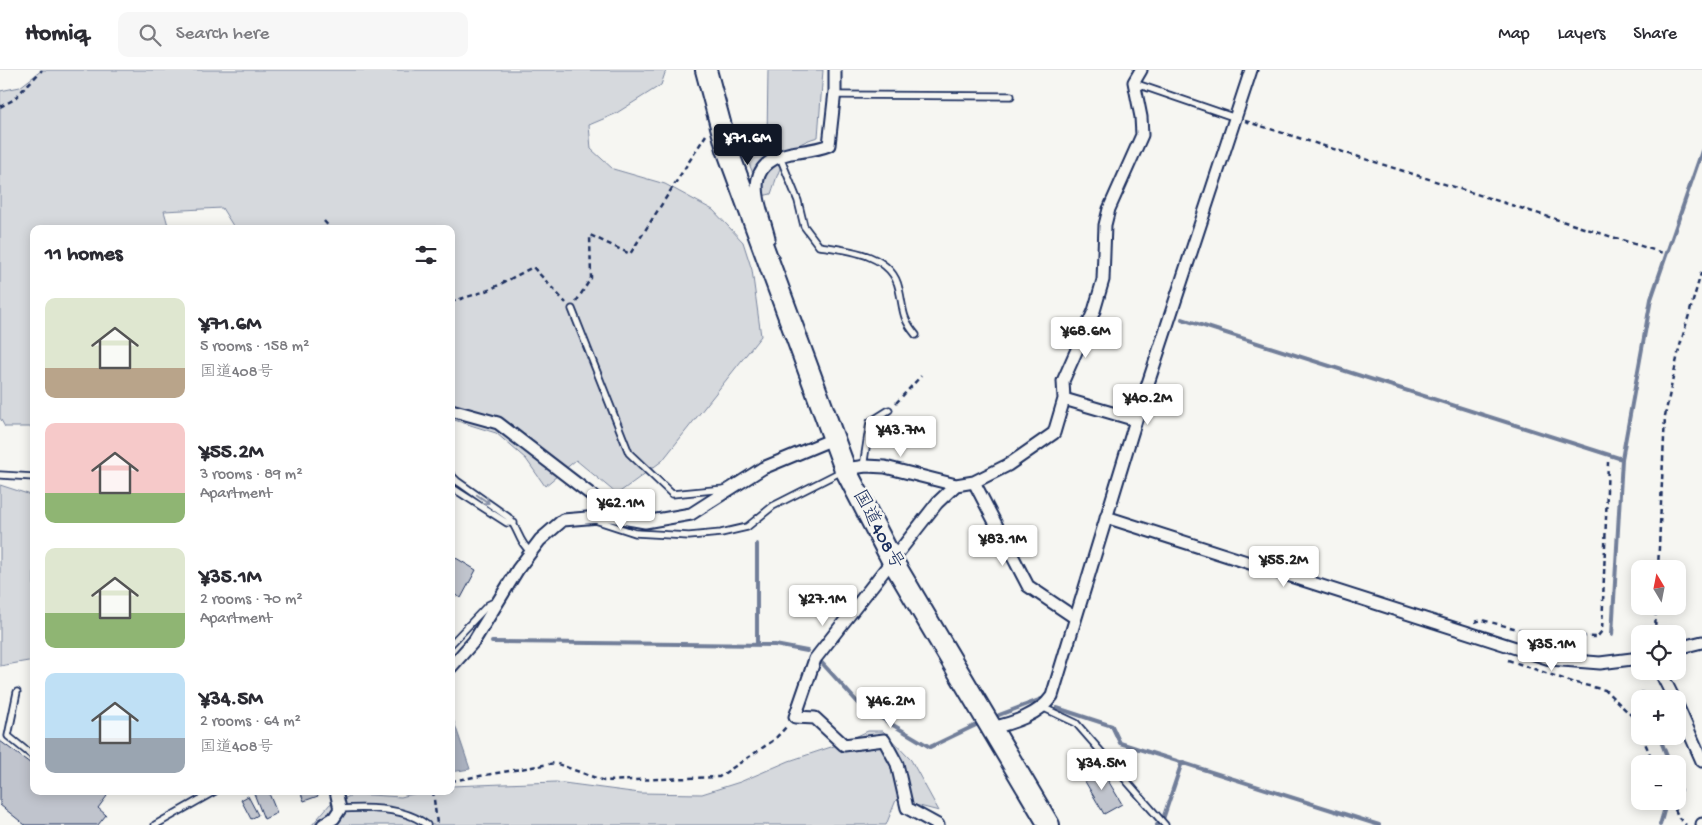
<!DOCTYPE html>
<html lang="en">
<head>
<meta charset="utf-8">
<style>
  :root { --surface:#fff; --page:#f7f7f7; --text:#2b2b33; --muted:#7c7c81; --line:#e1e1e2; --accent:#111827 }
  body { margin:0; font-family:"Gochi Hand","Klee One",sans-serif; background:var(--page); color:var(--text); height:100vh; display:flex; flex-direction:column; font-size:19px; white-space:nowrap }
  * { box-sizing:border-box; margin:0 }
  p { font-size:16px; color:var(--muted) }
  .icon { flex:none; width:28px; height:28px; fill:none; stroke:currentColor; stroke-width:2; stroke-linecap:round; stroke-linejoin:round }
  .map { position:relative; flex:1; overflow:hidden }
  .drawer { position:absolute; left:30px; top:155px; width:425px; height:570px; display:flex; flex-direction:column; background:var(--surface); border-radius:10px; box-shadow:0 2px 12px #0003 }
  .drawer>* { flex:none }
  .needle { width:32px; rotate:350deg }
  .buttons { position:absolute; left:1631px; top:490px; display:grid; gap:10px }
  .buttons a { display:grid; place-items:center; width:55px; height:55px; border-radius:10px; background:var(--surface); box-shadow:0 2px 12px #0003; font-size:25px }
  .price { position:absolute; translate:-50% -42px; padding:0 11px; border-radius:5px; background:#fff; color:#222; font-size:16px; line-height:32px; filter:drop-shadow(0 1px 2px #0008) }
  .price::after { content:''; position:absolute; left:50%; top:30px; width:15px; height:11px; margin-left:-8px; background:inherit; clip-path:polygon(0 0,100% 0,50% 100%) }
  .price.on { background:var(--accent); color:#fff }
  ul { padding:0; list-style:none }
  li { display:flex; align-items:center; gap:15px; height:125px; padding:0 15px }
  li span { display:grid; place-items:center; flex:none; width:140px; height:100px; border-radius:10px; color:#555 }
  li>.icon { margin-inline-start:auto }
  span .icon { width:60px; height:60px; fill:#fffc; stroke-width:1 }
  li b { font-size:21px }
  h2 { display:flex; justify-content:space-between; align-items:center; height:60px; padding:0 15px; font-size:21px }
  header { display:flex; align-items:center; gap:30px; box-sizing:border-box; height:70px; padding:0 25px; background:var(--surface); border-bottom:1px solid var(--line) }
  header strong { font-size:24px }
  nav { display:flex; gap:28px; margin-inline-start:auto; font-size:18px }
  .search { width:350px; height:45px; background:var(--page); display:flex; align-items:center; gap:12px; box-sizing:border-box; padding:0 18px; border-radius:10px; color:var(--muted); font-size:19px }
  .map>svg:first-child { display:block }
  .green { fill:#d6d9dd; stroke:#78849e }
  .water { fill:#abb2c0; stroke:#717e99 }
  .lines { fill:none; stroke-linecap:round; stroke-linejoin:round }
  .stream { stroke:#717e99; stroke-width:4 }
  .building { fill:#c0c4cd; stroke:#1b2f5e }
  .lane-casing { stroke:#1b2f5e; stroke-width:9 }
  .street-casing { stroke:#1b2f5e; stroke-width:15 }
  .highway-casing { stroke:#1b2f5e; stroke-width:24 }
  .path { stroke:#1b2f5e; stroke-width:2.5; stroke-dasharray:5 4; stroke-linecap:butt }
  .lane { stroke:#f6f6f2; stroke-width:5.5 }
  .street { stroke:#f6f6f2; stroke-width:11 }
  .highway { stroke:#f6f6f2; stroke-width:20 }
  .oneway { stroke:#8892a8 }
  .labels { text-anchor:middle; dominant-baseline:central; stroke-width:5; stroke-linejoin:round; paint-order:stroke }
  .street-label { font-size:19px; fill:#1b2f5e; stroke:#f6f6f2 }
</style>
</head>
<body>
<header>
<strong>Homiq</strong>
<div class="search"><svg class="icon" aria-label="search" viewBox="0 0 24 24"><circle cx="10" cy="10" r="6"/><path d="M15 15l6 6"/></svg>Search here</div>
<nav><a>Map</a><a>Layers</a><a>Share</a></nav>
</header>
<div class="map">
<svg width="1702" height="755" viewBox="0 0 1702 755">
  <rect width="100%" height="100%" fill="#f6f6f2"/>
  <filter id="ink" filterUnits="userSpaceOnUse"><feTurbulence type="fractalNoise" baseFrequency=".02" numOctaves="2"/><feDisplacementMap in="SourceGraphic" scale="10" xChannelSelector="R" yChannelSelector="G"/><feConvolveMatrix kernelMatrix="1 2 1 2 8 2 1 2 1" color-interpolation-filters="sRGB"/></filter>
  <g filter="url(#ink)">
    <!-- green -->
    <path class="green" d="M42 0H666L661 15 615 44 589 55 591 79 613 99 665 114 713 140 743 172 752 200 761 266 662 391 617 424 576 390 545 416 526 389 496 363 451 349V159H235L222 138 164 141 169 159H34V357H5L0 348V21L20 17Z
      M768 0H823L818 67C784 76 781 95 771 124L762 126 744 81 767 69Z
      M0 415 34 426V590L0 596Z
      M868 661H883L911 690 939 741 896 730 886 755H312L330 734 355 724 401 727 425 721H451V716L556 712 640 723 702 724 740 712 789 691 840 674Z"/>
    <!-- water -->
    <path class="water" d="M451 643 470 699 451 702Z"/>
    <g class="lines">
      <!-- stream -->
      <path class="stream" d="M1182 249 1622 389
        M757 474V574
        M1612 565 1622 389 1651 229 1702 81
        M492 572 775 575 807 581
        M822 593 861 636 930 677 976 655
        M1642 623 1645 629
        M1057 638 1112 656 1120 673 1379 755
        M999 645 1044 628
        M1659 666 1670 694
        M1678 713 1680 720
        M1157 755 1163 749 1182 692
        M1660 755 1666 734"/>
    </g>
    <!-- building -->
    <path class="building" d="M451 485 476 500 461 528 451 523Z
      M0 671 34 696V721H106L105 724 107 726 98 738 106 745 98 755H25L0 735Z
      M1100 697 1122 734 1104 744 1083 708Z
      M253 721H268L277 743 264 749Z
      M300 721H316L318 726 304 731Z
      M248 726 258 745 251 749 241 730Z"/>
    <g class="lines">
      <!-- lane casing -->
      <g class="lane-casing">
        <path id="lane" d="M1134 13 1236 48
          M833 25 1011 26
          M780 87 798 131 804 156 819 176C848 180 892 184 899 219 904 240 901 247 916 265
          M572 239 629 383 672 424 724 419
          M863 397 870 352 889 340
          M0 405 34 407
          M451 405 457 411 508 447C518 457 519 474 531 482
          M451 417 507 453H514
          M595 450 635 463 689 466 721 463 747 457 773 436 842 401
          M451 574 488 535 496 531
          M17 622 8 666 34 687
          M1044 638 1076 653 1165 755
          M340 739C367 737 405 737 427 755
          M155 755 215 721"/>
      </g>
      <!-- street casing -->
      <g class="street-casing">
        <path id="street" d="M769 168C760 132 739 95 791 83 803 81 817 80 829 75L835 21V0
          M1064 329 1136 350
          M451 340 498 353 593 426 600 447
          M845 399 866 396 885 397 956 415
          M974 412 1028 516 1074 547
          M1106 447 1550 589 1600 593 1640 588
          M1678 578 1702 572
          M451 597 474 571 518 499 540 470 563 450 611 446 645 452 691 444 763 398 833 369
          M1660 601 1674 629
          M1678 637 1702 691
          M991 658C1013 653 1039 645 1052 626L1136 350 1251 0
          M323 755 334 748 340 739 336 721
          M938 755 907 738 897 694 884 670 844 675 815 648 795 647 815 589 937 433 956 415 974 412 1008 395 1054 363 1064 329 1063 311 1094 241 1103 210 1105 155 1109 139 1142 65 1141 47 1134 12 1141 0
          M1702 755V754"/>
      </g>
      <!-- highway casing -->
      <g class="highway-casing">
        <path id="highway" d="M706 0 727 79 845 399 892 490 1049 755"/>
      </g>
      <!-- path -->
      <path class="path" d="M0 37 13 30 42 0
        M1245 51 1663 183
        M324 151 331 159
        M451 232 489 220 533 197 566 233
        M576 232 591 208 590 165 630 184 706 65
        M896 333 921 306
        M1658 499 1665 346 1679 279 1702 200
        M1475 552 1482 550 1541 565 1597 567 1602 561 1608 392
        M1655 564 1656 536
        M1508 590 1572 612 1605 620 1632 646 1640 663
        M1642 666 1654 694
        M451 711 555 693 604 711 719 707 774 670 787 656
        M433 721 437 754
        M1671 731 1679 748 1686 755"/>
      <!-- lane -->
      <use href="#lane" class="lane"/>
      <!-- street -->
      <use href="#street" class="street"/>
      <!-- highway -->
      <use href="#highway" class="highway"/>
    </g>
    <!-- one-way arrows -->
    <defs><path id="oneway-shaft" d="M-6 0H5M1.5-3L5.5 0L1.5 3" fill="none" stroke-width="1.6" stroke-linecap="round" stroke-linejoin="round" transform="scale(1.25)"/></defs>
    <use class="oneway" href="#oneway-shaft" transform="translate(483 429) rotate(35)"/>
  </g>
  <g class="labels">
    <!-- street labels -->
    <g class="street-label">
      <text transform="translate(877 460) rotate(62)">国道408号</text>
    </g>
  </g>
</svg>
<div class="buttons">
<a><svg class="needle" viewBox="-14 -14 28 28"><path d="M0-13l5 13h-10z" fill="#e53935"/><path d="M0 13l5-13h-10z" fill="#7c7c81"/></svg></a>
<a><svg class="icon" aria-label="locate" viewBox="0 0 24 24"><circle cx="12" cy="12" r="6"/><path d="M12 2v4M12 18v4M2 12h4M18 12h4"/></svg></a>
<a>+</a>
<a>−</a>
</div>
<b class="price on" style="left:748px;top:96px">¥71.6M</b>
<b class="price" style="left:1086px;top:289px">¥68.6M</b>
<b class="price" style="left:1148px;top:356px">¥40.2M</b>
<b class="price" style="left:901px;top:388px">¥43.7M</b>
<b class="price" style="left:621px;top:461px">¥62.1M</b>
<b class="price" style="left:1003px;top:497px">¥83.1M</b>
<b class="price" style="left:1284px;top:518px">¥55.2M</b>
<b class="price" style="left:823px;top:557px">¥27.1M</b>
<b class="price" style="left:1552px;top:602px">¥35.1M</b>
<b class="price" style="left:891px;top:659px">¥46.2M</b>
<b class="price" style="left:1102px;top:721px">¥34.5M</b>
<section class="drawer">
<h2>11 homes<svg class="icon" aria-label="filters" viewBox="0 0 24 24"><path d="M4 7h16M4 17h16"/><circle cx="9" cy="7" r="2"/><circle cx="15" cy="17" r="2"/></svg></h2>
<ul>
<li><span style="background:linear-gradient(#dfe7d0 70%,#b9a48a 0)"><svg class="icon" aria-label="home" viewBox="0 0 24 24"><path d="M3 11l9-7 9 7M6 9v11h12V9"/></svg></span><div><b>¥71.6M</b><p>5 rooms · 158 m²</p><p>国道408号</p></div></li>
<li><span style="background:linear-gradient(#f6c9c9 70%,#8fb573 0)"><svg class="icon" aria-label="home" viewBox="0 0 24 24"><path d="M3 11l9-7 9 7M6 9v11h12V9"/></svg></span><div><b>¥55.2M</b><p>3 rooms · 89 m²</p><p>Apartment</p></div></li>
<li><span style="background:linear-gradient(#dfe7d0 65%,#8fb573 0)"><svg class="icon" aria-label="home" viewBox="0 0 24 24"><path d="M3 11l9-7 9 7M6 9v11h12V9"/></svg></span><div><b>¥35.1M</b><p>2 rooms · 70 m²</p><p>Apartment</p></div></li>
<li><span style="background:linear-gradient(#bfe0f5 65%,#9aa5b1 0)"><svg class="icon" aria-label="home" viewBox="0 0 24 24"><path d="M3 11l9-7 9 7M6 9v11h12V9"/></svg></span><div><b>¥34.5M</b><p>2 rooms · 64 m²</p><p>国道408号</p></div></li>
</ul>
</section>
</div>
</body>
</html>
